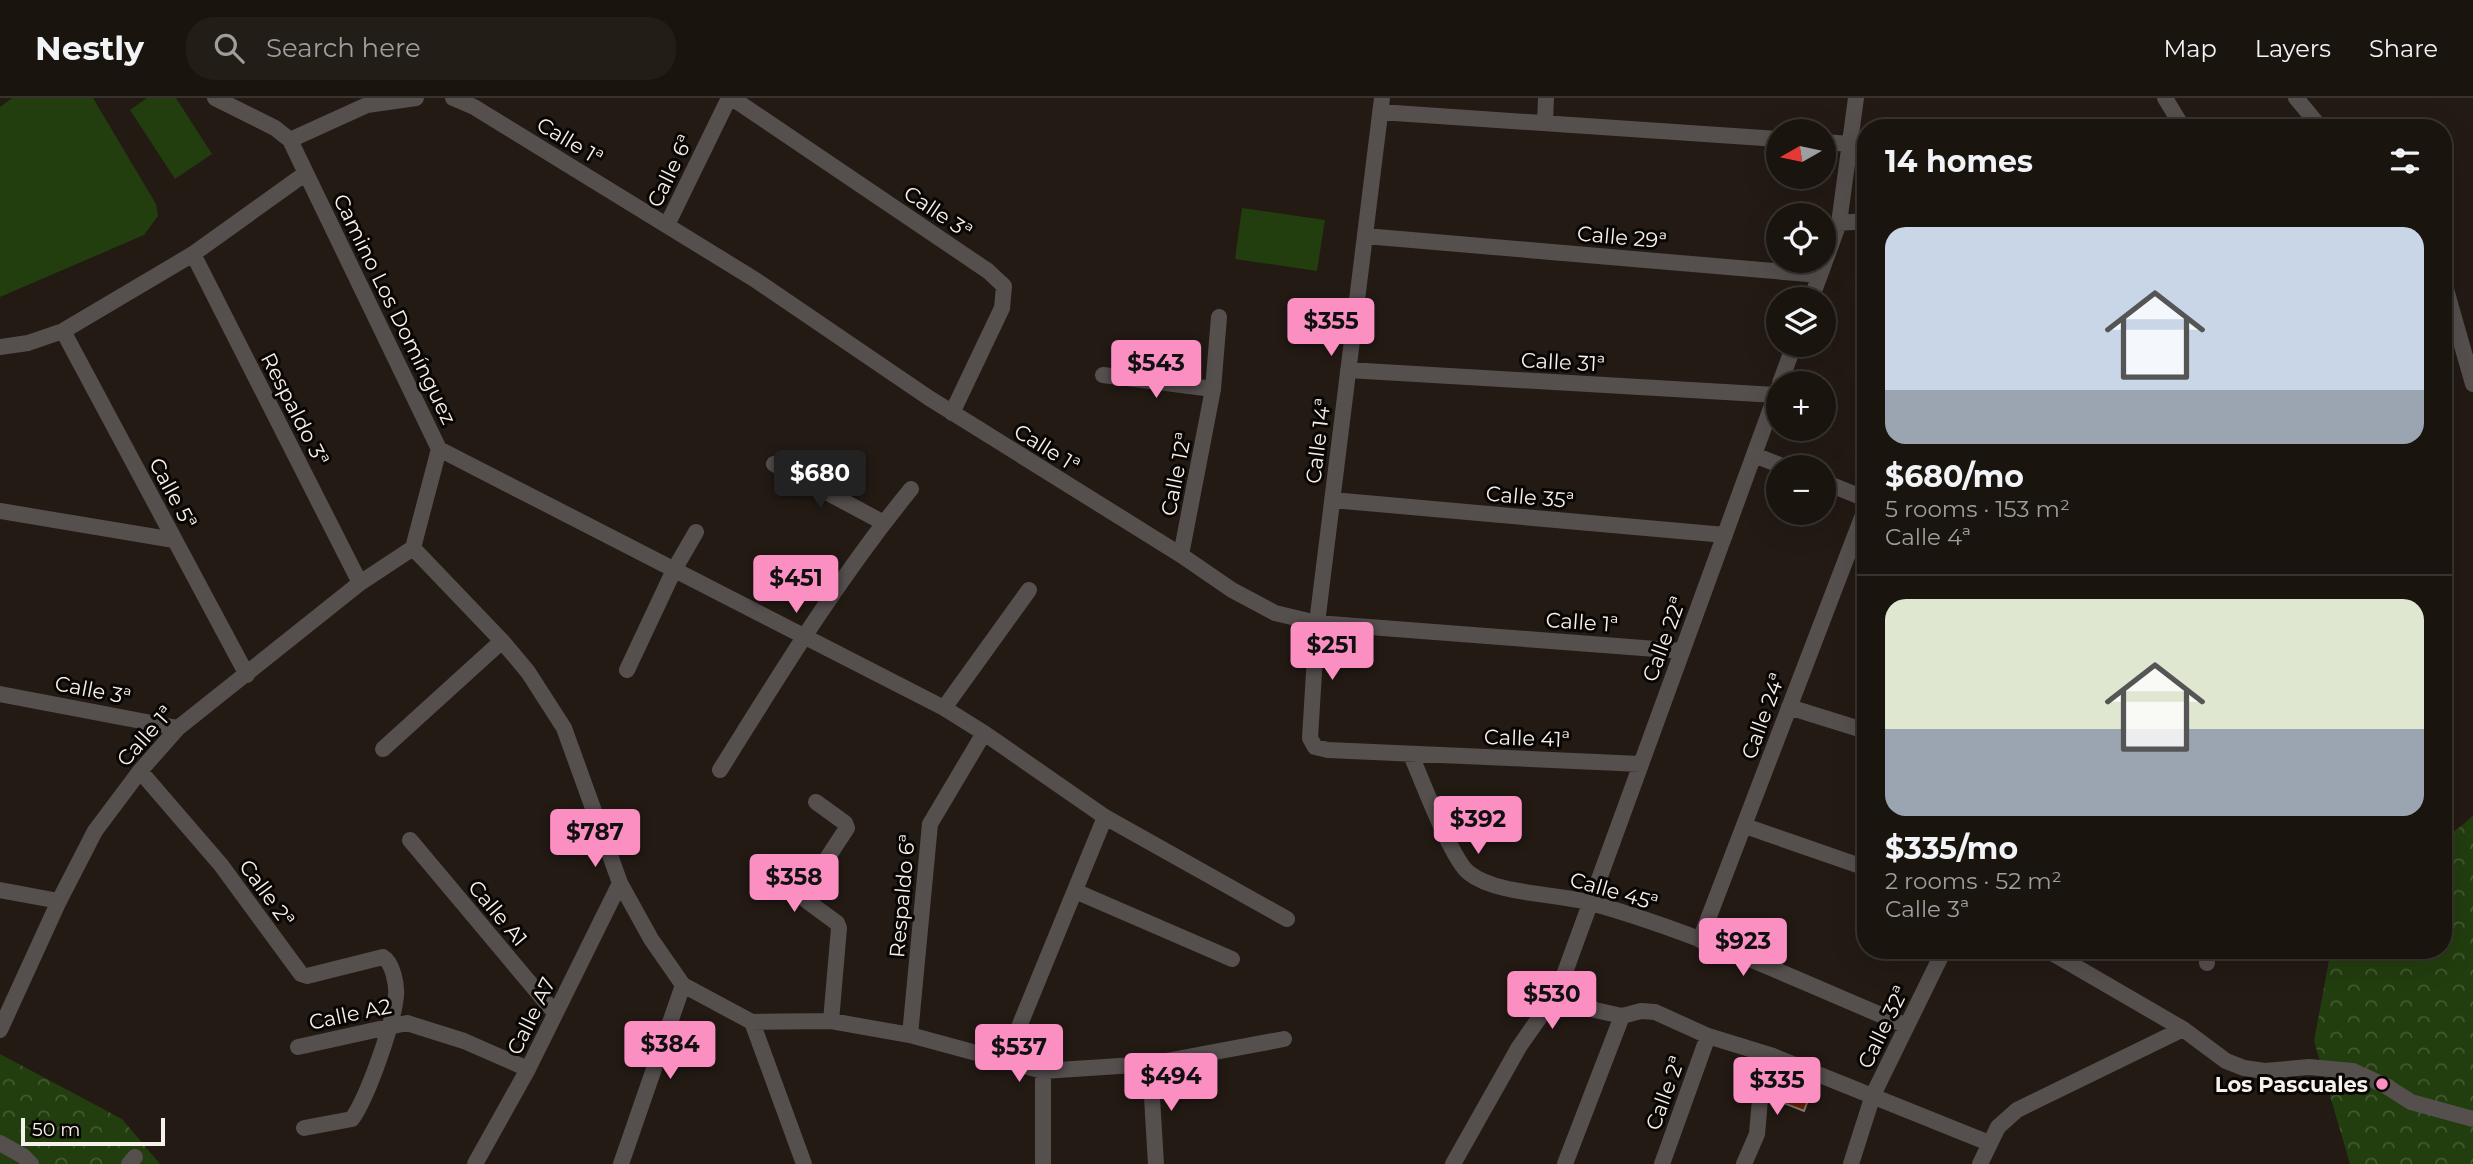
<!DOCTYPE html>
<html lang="en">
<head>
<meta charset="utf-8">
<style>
  :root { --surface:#1a140f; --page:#231d18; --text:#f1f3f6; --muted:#9f9e9e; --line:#38332f; --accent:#fc8fc2 }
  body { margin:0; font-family:Montserrat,sans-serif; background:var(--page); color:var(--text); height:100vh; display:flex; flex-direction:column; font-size:26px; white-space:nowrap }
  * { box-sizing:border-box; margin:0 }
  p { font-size:23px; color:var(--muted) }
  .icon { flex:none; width:38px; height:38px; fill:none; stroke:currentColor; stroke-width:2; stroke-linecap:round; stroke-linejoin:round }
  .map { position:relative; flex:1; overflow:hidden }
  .details { position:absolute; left:1857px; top:21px; width:595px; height:840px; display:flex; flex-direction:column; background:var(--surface); border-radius:28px; box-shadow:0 7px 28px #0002,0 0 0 2px var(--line) }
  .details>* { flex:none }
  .needle { width:46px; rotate:261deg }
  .tools { position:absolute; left:1766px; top:21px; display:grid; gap:14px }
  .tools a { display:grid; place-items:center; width:70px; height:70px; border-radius:50%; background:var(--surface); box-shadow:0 7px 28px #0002,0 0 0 2px var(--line); font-size:35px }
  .scale { position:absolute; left:21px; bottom:18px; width:144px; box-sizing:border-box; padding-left:7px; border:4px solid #f7f1ec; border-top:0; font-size:19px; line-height:24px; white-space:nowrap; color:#f7f1ec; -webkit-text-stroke:5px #090604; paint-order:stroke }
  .price { position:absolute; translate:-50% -60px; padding:0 16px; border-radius:7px; background:var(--accent); color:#111; font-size:23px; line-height:46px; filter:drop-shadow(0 2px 4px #0008) }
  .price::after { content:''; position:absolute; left:50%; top:42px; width:21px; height:16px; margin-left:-10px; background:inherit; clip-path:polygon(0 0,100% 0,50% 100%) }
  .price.selected { background:#222; color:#fff }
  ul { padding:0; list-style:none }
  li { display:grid; align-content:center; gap:14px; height:371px; padding:0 28px }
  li+li { border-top:2px solid var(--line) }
  li span { display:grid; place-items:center; height:217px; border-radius:21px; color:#555 }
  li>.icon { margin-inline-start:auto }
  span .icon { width:126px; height:126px; fill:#fffc; stroke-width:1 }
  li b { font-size:30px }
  h2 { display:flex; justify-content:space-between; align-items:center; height:84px; padding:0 28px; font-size:30px }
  header { display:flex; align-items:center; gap:42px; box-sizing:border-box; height:98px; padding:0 35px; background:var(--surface); border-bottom:2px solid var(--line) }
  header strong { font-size:33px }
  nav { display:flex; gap:38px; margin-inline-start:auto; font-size:24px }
  .search { width:490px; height:63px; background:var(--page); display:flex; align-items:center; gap:18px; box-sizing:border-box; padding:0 24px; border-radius:28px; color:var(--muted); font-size:26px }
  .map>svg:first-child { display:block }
  .park { fill:url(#park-crowns) }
  .pitch { fill:#223d0e }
  .building { fill:#742802; stroke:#8c7e79; stroke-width:2 }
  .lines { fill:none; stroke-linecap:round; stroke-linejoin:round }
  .minor { stroke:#554f4e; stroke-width:16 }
  .poi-dot { fill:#fc8fc2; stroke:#090604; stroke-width:2.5 }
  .labels { text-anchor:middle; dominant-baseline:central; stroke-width:6; stroke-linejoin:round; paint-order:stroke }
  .street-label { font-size:21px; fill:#f7f1ec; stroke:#090604 }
  .poi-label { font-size:21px; font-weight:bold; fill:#f7f1ec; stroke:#090604; text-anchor:end }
</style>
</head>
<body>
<header>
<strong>Nestly</strong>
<div class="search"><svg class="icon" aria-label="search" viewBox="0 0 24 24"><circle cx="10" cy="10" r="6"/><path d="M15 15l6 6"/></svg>Search here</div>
<nav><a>Map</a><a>Layers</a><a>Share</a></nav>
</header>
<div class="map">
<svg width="2473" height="1066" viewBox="0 0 2473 1066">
  <defs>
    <pattern id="park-crowns" width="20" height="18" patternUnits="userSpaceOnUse" patternTransform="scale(1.75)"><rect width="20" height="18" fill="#223d0e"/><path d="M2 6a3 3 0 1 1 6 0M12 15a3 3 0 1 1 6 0" fill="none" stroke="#435a31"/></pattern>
  </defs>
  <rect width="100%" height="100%" fill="#231a14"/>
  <!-- park -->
  <path class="park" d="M2473 718V1066H2350L2314 943 2331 852H2443V743Z
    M0 956 122 1021 160 1066H0Z"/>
  <!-- pitch -->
  <path class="pitch" d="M12 0H93L156 106 158 118 144 137 0 199V9Z
    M147 0H176L212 56 175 81 130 12Z
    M1242 110 1325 122 1317 173 1235 161Z"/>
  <!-- building -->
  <path class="building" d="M1779 972 1814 986 1804 1013 1771 1000Z"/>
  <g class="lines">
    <!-- minor -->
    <path class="minor" d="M215 0 275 30 290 42 439 351 413 450
      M453 0 474 9 754 181 929 300 1181 457 1232 492 1275 515 1317 525 1682 553
      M732 0 988 173 1004 188 1002 210 952 315
      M1382 0 1317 525 1310 640 1315 649 1328 652 1641 666
      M2165 0 2183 30
      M2296 0 2321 30
      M1380 14 1778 41
      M1545 25 1546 0
      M290 42 367 7 416 0
      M1824 44 1850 46
      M1839 125 1866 123
      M667 127 729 0
      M1365 138 1820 177 1839 125 1856 0
      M193 156 360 485
      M2443 181 2473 286
      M1811 201 1820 177
      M63 233 247 577
      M0 249 28 245 63 233 193 156 306 75
      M1348 272 1776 297
      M1103 277 1213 291
      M1780 285 1794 247
      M439 351 944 610 984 635 1105 719 1287 821
      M1754 357 1785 369
      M774 366 884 425
      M1824 384 1866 401
      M1332 402 1725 437
      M0 413 174 442
      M413 450 502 543 528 574 564 630 620 785 651 841 683 887 752 924 804 1066
      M1181 457 1213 291 1219 219
      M627 572 674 472 696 434
      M0 596 178 630
      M1789 609 1866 633
      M944 610 1029 492
      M383 651 502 543
      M1411 657C1421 680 1452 763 1469 775 1497 797 1556 795 1591 805 1700 835 1803 885 1907 928
      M720 672C780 576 839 479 911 391
      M140 673 221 767 301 876 307 878 383 859C393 865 397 887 396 898 393 927 368 998 352 1021L304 1030
      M816 704 845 725 847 730 807 791V803L837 825 839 830 831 923
      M1745 728 1866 770
      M410 742 555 915
      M0 792 59 803
      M1075 793 1232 861
      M1700 842 1866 409
      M2047 852 2183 931 2226 963 2244 970 2265 973 2309 969 2353 973 2386 988 2411 1004 2473 1021
      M2206 852 2207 865
      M1564 877 1571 898 1595 912 1622 918 1641 913 1655 914 1708 938 1773 958 1989 1045
      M752 924 831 923 910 937 1043 973 1150 966 1284 941
      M0 932 59 803 95 733 140 673 178 630 360 485 413 450
      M910 937 930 726 984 635
      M298 949 407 925 464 943 528 971
      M1005 963 1105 719
      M1150 966 1156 1066
      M0 1045 23 1058 31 1066
      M129 1066 135 1059
      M475 1066 528 971 620 785
      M621 1066 683 887
      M1043 1066V973
      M1453 1066 1519 949 1556 896 1564 877 1778 291
      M1565 1066 1622 918
      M1662 1066 1708 938
      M1744 1066 1757 1036 1761 990 1773 958
      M1851 1066 1873 997 1944 852
      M1980 1066 1998 1029 2017 1012 2183 931"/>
  </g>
  <!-- markers -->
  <circle class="poi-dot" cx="2382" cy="986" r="7"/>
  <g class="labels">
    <!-- street labels -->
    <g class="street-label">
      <text transform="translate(570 43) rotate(31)">Calle 1ª</text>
      <text transform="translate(670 73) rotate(-64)">Calle 6ª</text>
      <text transform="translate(938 114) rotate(34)">Calle 3ª</text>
      <text transform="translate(1622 139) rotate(5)">Calle 29ª</text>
      <text transform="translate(395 211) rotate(64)">Camino Los Domínguez</text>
      <text transform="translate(1563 264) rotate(3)">Calle 31ª</text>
      <text transform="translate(295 311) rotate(63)">Respaldo 3ª</text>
      <text transform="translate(1318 343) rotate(-83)">Calle 14ª</text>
      <text transform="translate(1047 350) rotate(32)">Calle 1ª</text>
      <text transform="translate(1176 376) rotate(-79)">Calle 12ª</text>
      <text transform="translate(173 395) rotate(62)">Calle 5ª</text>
      <text transform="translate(1530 399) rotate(5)">Calle 35ª</text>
      <text transform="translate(1582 524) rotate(4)">Calle 1ª</text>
      <text transform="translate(1664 541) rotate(-70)">Calle 22ª</text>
      <text transform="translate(93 592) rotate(11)">Calle 3ª</text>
      <text transform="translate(1763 618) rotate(-70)">Calle 24ª</text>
      <text transform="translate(145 638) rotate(-48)">Calle 1ª</text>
      <text transform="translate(1527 640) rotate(2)">Calle 41ª</text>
      <text transform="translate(1614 793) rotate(16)">Calle 45ª</text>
      <text transform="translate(267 795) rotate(54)">Calle 2ª</text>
      <text transform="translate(902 798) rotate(-85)">Respaldo 6ª</text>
      <text transform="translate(498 815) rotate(50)">Calle A1</text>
      <text transform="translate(350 916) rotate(-12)">Calle A2</text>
      <text transform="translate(531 918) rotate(-64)">Calle A7</text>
      <text transform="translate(1883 929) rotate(-64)">Calle 32ª</text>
      <text transform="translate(1665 995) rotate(-70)">Calle 2ª</text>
    </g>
    <!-- poi labels -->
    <g class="poi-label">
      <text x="2368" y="986">Los Pascuales</text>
    </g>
  </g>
</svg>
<div class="tools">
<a><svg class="needle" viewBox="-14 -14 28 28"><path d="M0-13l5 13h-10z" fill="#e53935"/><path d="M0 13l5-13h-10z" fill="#9f9e9e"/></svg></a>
<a><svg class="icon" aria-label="locate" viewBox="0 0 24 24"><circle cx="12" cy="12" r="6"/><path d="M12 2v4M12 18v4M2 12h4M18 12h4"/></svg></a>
<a><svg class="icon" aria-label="layers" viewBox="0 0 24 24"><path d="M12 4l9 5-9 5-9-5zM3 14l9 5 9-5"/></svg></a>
<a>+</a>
<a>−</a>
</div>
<div class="scale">50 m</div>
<b class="price" style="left:1331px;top:260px">$355</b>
<b class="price" style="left:1156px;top:302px">$543</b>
<b class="price selected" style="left:820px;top:412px">$680</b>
<b class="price" style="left:796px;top:517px">$451</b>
<b class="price" style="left:1332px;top:584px">$251</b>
<b class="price" style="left:1478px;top:758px">$392</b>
<b class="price" style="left:595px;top:771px">$787</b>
<b class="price" style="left:794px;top:816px">$358</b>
<b class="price" style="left:1743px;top:880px">$923</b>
<b class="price" style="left:1552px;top:933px">$530</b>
<b class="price" style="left:670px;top:983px">$384</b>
<b class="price" style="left:1019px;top:986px">$537</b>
<b class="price" style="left:1171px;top:1015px">$494</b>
<b class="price" style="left:1777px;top:1019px">$335</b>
<section class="details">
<h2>14 homes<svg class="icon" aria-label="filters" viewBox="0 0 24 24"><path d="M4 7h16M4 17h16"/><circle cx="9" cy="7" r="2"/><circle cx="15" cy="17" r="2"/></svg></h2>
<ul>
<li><span style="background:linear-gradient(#c9d6e8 75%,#9aa5b1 0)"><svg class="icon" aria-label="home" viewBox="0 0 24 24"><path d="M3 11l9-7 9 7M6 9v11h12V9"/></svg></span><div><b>$680/mo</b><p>5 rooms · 153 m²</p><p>Calle 4ª</p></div></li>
<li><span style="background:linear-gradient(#dfe7d0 60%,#9aa5b1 0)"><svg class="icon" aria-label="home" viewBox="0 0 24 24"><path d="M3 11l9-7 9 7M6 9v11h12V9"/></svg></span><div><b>$335/mo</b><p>2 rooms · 52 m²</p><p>Calle 3ª</p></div></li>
</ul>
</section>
</div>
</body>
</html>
